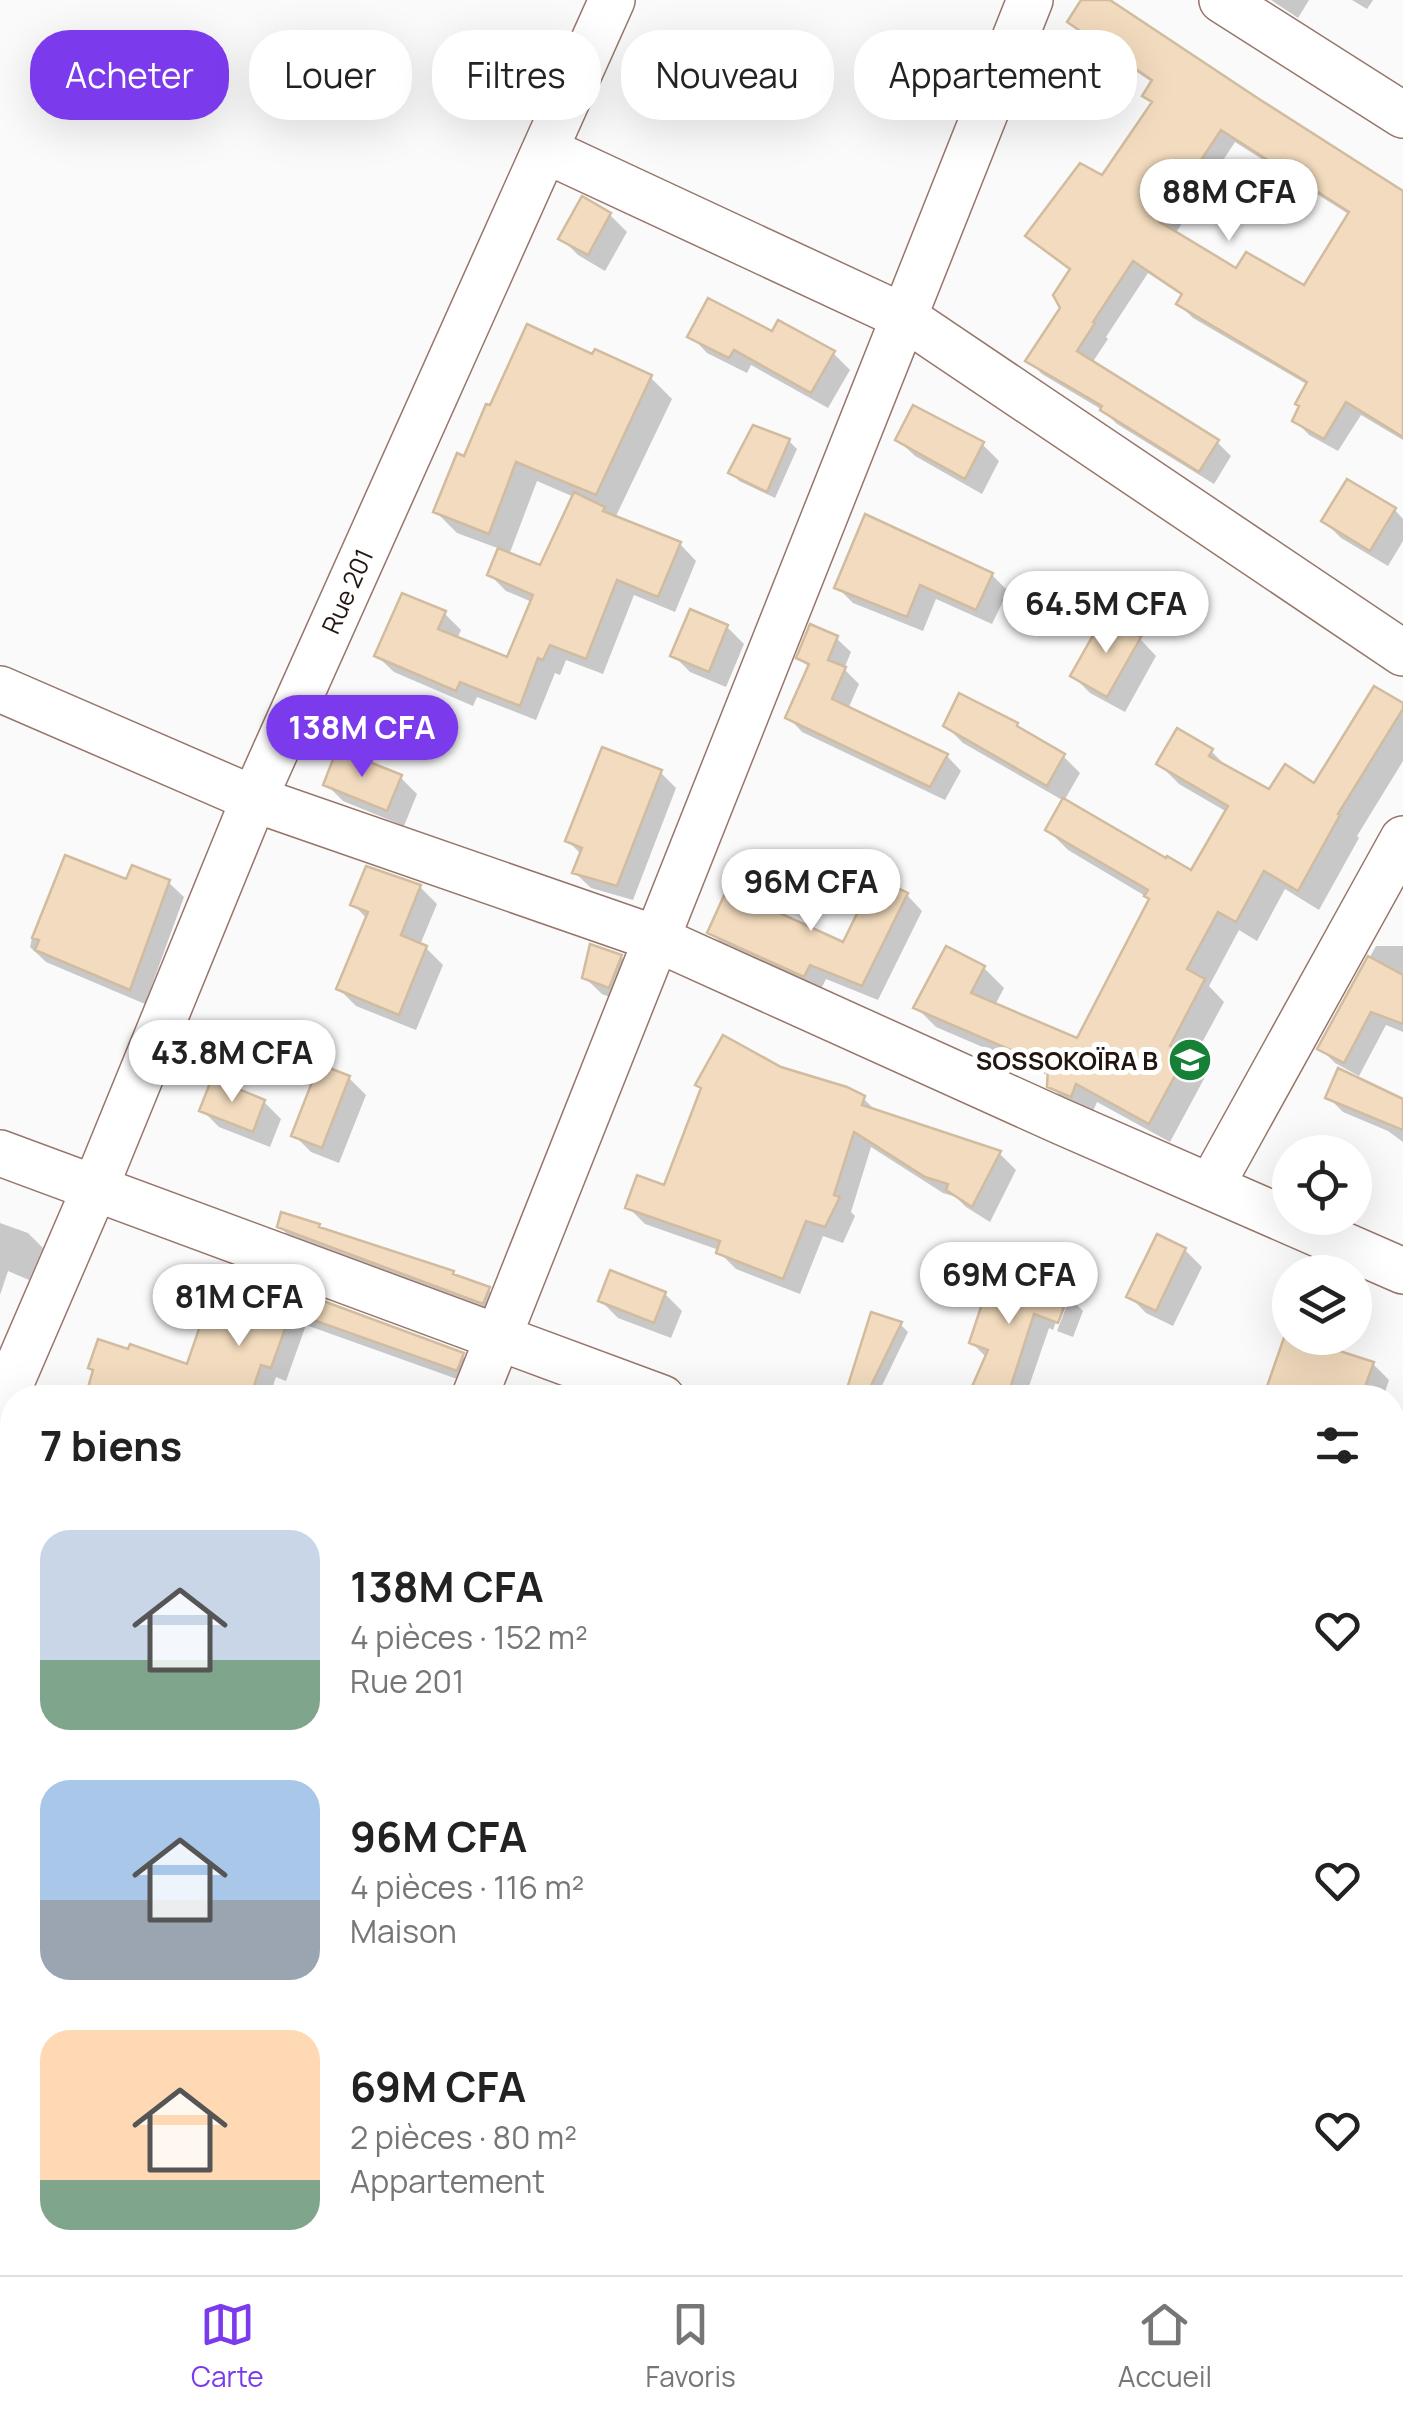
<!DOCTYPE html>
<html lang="fr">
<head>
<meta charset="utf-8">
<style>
  :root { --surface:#fff; --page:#f6f6f6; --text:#222; --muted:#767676; --line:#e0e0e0; --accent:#7c3aed }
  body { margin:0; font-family:Manrope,sans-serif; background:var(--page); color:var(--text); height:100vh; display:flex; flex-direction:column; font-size:38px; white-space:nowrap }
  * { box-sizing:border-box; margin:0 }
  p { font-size:32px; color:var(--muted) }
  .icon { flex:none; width:55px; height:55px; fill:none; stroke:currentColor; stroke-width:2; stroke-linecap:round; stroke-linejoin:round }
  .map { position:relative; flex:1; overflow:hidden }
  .drawer { position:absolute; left:0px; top:1385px; width:1405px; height:890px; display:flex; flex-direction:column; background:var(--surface); border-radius:40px 40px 0 0; box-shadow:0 10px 40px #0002 }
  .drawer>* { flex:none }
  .hud { position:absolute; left:30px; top:30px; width:1345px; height:90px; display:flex; gap:20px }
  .tools { position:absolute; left:1272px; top:1135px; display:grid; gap:20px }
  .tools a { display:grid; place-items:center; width:100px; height:100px; border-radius:50%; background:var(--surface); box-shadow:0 10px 40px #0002; font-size:50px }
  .price { position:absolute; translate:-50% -85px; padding:0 22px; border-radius:35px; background:#fff; color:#222; font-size:32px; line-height:65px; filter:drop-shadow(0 2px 5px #0008) }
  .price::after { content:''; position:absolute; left:50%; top:60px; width:30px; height:22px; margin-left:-15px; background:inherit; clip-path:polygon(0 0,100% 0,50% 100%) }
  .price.current { background:var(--accent); color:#fff }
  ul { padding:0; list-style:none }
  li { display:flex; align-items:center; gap:30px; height:250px; padding:0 40px }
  li span { display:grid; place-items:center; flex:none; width:280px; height:200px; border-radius:30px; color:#555 }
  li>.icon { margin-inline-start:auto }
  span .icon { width:120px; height:120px; fill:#fffc; stroke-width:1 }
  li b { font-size:42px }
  h2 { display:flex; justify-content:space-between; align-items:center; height:120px; padding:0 40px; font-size:42px }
  .tag { padding:0 35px; border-radius:40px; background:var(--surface); box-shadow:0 10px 40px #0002; font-size:35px; line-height:90px }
  .tag.current { background:var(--accent); color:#fff }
  .tabs { display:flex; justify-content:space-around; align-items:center; height:140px; border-top:2px solid var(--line); background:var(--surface); font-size:28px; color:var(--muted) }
  .tabs a { display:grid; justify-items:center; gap:5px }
  .tabs .current { color:var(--accent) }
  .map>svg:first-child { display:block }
  .shadow { fill:#0003; fill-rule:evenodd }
  .building { fill:#f2dbbe; stroke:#d2bca0; stroke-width:2.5; fill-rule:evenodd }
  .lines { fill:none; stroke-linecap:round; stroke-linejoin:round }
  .minor-casing { stroke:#97766a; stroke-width:48 }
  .minor { stroke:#fff; stroke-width:45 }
  .labels { text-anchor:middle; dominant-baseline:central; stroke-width:10; stroke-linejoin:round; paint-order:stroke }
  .street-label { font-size:25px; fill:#231611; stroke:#fff }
  .poi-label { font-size:25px; font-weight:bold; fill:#231611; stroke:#fff; text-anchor:end }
</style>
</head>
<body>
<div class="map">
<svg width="1403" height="2275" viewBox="0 0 1403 2275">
  <rect width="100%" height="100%" fill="#fafafa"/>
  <!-- shadow -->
  <path class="shadow" d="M1084 0H1094L1403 194V440L1361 415 1338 451 1309 435 1295 420 1308 385 1193 318 1179 304 1184 297 1148 273 1106 337 1108 339 1092 363 1217 442 1231 456 1214 484 1117 424 1104 411 1042 374 1028 360 1063 308 1072 272 1043 250 1029 236 1103 178 1154 104 1146 96 1153 83 1084 36 1070 22ZM1235 142 1350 215 1304 289 1237 271 1175 234Z
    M1271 0H1309L1298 18Z
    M1352 0H1373L1367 9Z
    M583 200 610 215 627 232 605 271 578 255 561 238Z
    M773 335 833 353 850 370 828 408 751 365 747 373 707 353 691 336Z
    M596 352 651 378 672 399 616 516 680 544 696 561 675 612 634 595 603 674 566 660 560 675 555 673 536 720 477 697 473 706 394 672 377 656 444 613 461 630 457 639 509 660 532 602 506 591 490 575 500 549 457 533 436 512 466 459 594 357ZM537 481 574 497 541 569 509 555Z
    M754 428 789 441 797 449 775 498 739 481 732 473Z
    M898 440 982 444 999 461 982 494 915 456Z
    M1348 483 1395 510 1403 519V541L1388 566 1341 538 1324 521Z
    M992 575 1008 591 992 624 936 599 923 631 853 603 837 587Z
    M727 627 744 644 726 687 690 672 673 655Z
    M836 638 851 652 844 669 859 684 848 709 947 756 961 771 945 800 802 732 788 717 810 668 799 658Z
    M1140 639 1156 656 1125 712 1090 693 1073 676Z
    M1403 706V761L1357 836 1359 838 1319 910 1285 889 1257 941 1239 930 1209 986 1224 1002 1191 1063 1205 1077 1170 1142 1097 1102 1091 1116 1071 1106 1050 1086V1076L936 1027 916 1007 984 968 1004 988 995 1005 1079 1041 1152 900 1068 850 1048 830 1192 873 1227 812 1179 784 1159 764 1211 751 1231 771 1270 792 1315 787Z
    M1017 725 1028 735 1063 756 1080 773 1064 801 963 743 946 726Z
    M660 772 676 788 633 900 591 888 575 873 582 855 568 841Z
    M400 777 417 794 404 826 343 801 326 784Z
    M128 882H168L184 897 145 1004 46 962 30 947 32 938 98 949Z
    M420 887 437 904 420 945 426 948 443 965 416 1030 356 1006 339 989 367 919 353 904Z
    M907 895 922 911 878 1000 826 979 820 991 726 948 710 932 844 945Z
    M1376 946H1403V1032L1386 1025 1359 1076 1335 1063 1320 1048Z
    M621 957 638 974 626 1004 602 994 584 977Z
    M780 1070 863 1098 878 1113 999 1153 1016 1170 990 1222 966 1207 956 1197 943 1193 871 1147 851 1212 855 1216 843 1243 823 1236 800 1294 736 1269 719 1252V1250L645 1224 628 1207 666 1188Z
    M1339 1072 1403 1099V1142L1388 1131 1343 1112 1328 1097Z
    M349 1078 366 1095 339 1163 311 1152 294 1135Z
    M264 1102 281 1119 270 1147 219 1127 202 1110Z
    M0 1223 28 1233 43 1248 29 1280 8 1271 0 1295Z
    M318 1226 323 1231 452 1273 458 1279 488 1290 504 1305 499 1317 295 1242 280 1227Z
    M1185 1250 1202 1267 1173 1326 1146 1313 1129 1296Z
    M262 1281 462 1355 477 1369 471 1384 306 1325 286 1381 276 1377 269 1398H87L188 1367 252 1310Z
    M665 1294 682 1311 671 1338 618 1318 601 1301Z
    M1068 1296 1083 1311 1073 1337 1057 1331 1069 1300H1064L1053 1330 1049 1328 1025 1398H970L987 1358 972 1343Z
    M900 1324 908 1332 876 1398H848Z
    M1290 1332V1338H1306L1327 1345 1334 1351 1373 1364 1389 1380 1383 1398H1266Z
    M1392 1482 1403 1484V1659L1392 1663Z
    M12 1528V1582L0 1569V1562Z
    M0 1690 12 1695V1892L0 1886Z
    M1392 1699 1403 1700V1739L1398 1738 1392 1751Z
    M1392 1940 1403 1948V1978L1392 1975Z
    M12 2016V2156L0 2182V2041Z
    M205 2262H254L285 2275H200Z
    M713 2262H864L859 2275H726Z
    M900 2262H930L937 2265 938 2262H992L985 2275H898Z"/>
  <!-- building -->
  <path class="building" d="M1081 0H1110L1259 99 1403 191V437L1346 402 1324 439 1292 421 1299 406 1295 404 1307 382 1176 304 1182 294 1133 261 1093 322 1095 323 1077 351 1219 440 1199 472 1100 410 1102 406 1025 361 1060 308 1053 295 1070 269 1025 236 1080 163 1102 175 1152 102 1142 96 1152 80 1067 22ZM1221 130 1349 212 1304 285 1246 252 1236 268 1160 222Z
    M582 196 611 213 588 255 558 239Z
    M708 298 772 331 778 320 835 351 811 393 734 350 729 358 687 337Z
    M527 324 592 354 595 349 652 375 596 495 516 462 489 534 433 512 457 453 464 456 486 404 490 405Z
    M913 405 984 442 965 479 895 440Z
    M753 425 790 439 767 492 728 473Z
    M1347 479 1396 508 1370 551 1321 521Z
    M574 492 605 507 603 511 681 542 658 597 617 580 586 659 550 645 543 660 538 658 520 706 460 682 456 691 374 656 402 593 446 611 438 629 507 657 533 595 487 575 498 548 540 565Z
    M865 514 993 573 976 610 920 585 907 617 834 588Z
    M690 609 728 625 709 672 670 656Z
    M1104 616 1141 637 1107 697 1070 676Z
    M810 624 838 636 828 660 846 667 832 699 948 754 930 787 785 718 809 664 796 658Z
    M1374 686 1403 703V709L1338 814 1340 815 1298 891 1264 871 1236 922 1218 912 1187 969 1205 979 1170 1046 1186 1055 1149 1124 1076 1084 1071 1097 1047 1087 1048 1066 913 1008 946 946 985 966 971 993 1077 1038 1149 899 1144 896 1148 890 1045 830 1063 798 1166 858 1167 856 1191 870 1228 806 1156 764 1177 728 1213 749 1209 756 1269 789 1285 764 1314 783Z
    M959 693 1018 723 1017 726 1065 754 1047 786 943 726Z
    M602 747 662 770 617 886 572 873 582 848 565 841Z
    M337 749 402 775 387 811 323 785Z
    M65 855 126 879 132 865 170 880 130 990 35 950 39 940 32 938Z
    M366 866 421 885 401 935 427 946 399 1015 336 989 368 912 350 905Z
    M875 877 908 893 862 986 810 965 804 977 707 933 727 889 843 942Z
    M590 944 622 955 609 988 582 978Z
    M1368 956 1403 975V1024L1371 1012 1344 1063 1317 1049Z
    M723 1035 781 1067 847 1087 865 1096 862 1105 1001 1151 972 1207 946 1190 948 1184 925 1177 854 1132 834 1195 840 1197 825 1227 806 1221 783 1279 716 1253 720 1241 625 1208 637 1175 664 1185 701 1088 695 1085Z
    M319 1064 350 1076 322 1148 291 1136Z
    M1338 1068 1403 1099V1130L1325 1098Z
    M212 1078 265 1100 253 1132 199 1111Z
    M281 1212 320 1224 319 1227 454 1271 453 1274 490 1287 483 1304 277 1227Z
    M1157 1234 1186 1248 1156 1311 1126 1297Z
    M995 1265 1069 1294 1058 1323 1034 1314 1007 1398H967L988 1350 969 1343Z
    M610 1270 666 1292 654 1323 598 1301Z
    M261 1278 464 1353 457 1371 291 1312 271 1368 261 1365 250 1398H85L93 1370 88 1368 98 1339 128 1349 130 1344 187 1364 211 1294 251 1307Z
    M871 1312 902 1322 865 1398H844Z
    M1287 1329 1290 1330V1338H1313L1329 1343 1327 1347 1374 1362 1361 1398H1263Z"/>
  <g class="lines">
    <!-- minor casing -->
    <g class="minor-casing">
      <path id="minor" d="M1222 0 1403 115
        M545 150 904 317 1403 653
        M0 689 254 799 657 939 1062 1122 1403 1271
        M0 1153 662 1398
        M1211 1186 1403 839
        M474 1398 1030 0
        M0 1408 95 1188 254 799 612 0
        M0 1443 12 1447
        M1392 1668 1403 1672
        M1392 1910 1403 1913
        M0 1923 12 1930
        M1392 2143 1403 2126
        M0 2215 12 2220
        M107 2262 136 2275
        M647 2262 671 2275
        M867 2275 872 2262
        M1313 2275 1321 2262"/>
    </g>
    <!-- minor -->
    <use href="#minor" class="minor"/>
  </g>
  <!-- icons -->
  <defs>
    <g id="school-disc" transform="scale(2.25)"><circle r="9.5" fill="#168036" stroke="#fff"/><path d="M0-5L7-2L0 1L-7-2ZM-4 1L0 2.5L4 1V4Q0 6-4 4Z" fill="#fff"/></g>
  </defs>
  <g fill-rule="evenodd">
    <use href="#school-disc" x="1190" y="1060"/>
  </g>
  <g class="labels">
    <!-- street labels -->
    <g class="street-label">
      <text transform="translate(347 591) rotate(-66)">Rue 201</text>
    </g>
    <!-- poi labels -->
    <g class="poi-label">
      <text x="1158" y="1060">SOSSOKOÏRA B</text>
    </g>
  </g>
</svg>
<div class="tools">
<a><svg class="icon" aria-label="locate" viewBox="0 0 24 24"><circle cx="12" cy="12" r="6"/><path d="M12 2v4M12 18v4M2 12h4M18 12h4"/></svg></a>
<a><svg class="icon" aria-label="layers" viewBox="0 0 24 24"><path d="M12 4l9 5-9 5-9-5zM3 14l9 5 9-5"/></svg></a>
</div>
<b class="price" style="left:1229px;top:244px">88M CFA</b>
<b class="price" style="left:1106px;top:656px">64.5M CFA</b>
<b class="price current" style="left:362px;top:780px">138M CFA</b>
<b class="price" style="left:811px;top:934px">96M CFA</b>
<b class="price" style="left:232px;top:1105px">43.8M CFA</b>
<b class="price" style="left:1009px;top:1327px">69M CFA</b>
<b class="price" style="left:239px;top:1349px">81M CFA</b>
<div class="hud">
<a class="tag current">Acheter</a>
<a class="tag">Louer</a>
<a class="tag">Filtres</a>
<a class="tag">Nouveau</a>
<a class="tag">Appartement</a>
</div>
<section class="drawer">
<h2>7 biens<svg class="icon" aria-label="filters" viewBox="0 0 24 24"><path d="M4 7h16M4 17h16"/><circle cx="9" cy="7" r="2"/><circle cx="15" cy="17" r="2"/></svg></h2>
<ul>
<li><span style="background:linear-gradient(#c9d6e8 65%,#7fa58c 0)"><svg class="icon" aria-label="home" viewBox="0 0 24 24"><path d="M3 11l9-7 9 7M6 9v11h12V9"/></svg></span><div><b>138M CFA</b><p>4 pièces · 152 m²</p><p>Rue 201</p></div><svg class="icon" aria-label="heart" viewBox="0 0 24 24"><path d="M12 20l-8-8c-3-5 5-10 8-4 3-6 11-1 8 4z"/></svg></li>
<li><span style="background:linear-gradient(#a9c7e8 60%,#9aa5b1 0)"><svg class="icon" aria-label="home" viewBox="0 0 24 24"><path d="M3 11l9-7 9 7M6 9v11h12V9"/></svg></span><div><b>96M CFA</b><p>4 pièces · 116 m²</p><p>Maison</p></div><svg class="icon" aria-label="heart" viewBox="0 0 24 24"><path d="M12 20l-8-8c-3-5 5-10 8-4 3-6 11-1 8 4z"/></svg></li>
<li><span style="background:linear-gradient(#ffd9b3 75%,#7fa58c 0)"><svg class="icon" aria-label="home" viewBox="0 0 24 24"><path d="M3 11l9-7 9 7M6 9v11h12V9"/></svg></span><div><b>69M CFA</b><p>2 pièces · 80 m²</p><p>Appartement</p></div><svg class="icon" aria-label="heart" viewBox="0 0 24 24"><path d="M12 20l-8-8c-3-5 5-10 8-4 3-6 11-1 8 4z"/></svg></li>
</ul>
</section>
</div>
<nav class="tabs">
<a class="current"><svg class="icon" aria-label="map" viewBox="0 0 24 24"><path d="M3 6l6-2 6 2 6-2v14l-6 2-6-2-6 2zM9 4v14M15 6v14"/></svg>Carte</a>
<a><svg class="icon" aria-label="saved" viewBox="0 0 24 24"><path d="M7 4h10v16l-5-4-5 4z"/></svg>Favoris</a>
<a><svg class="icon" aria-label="home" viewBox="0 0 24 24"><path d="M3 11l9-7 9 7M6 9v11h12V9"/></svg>Accueil</a>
</nav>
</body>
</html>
